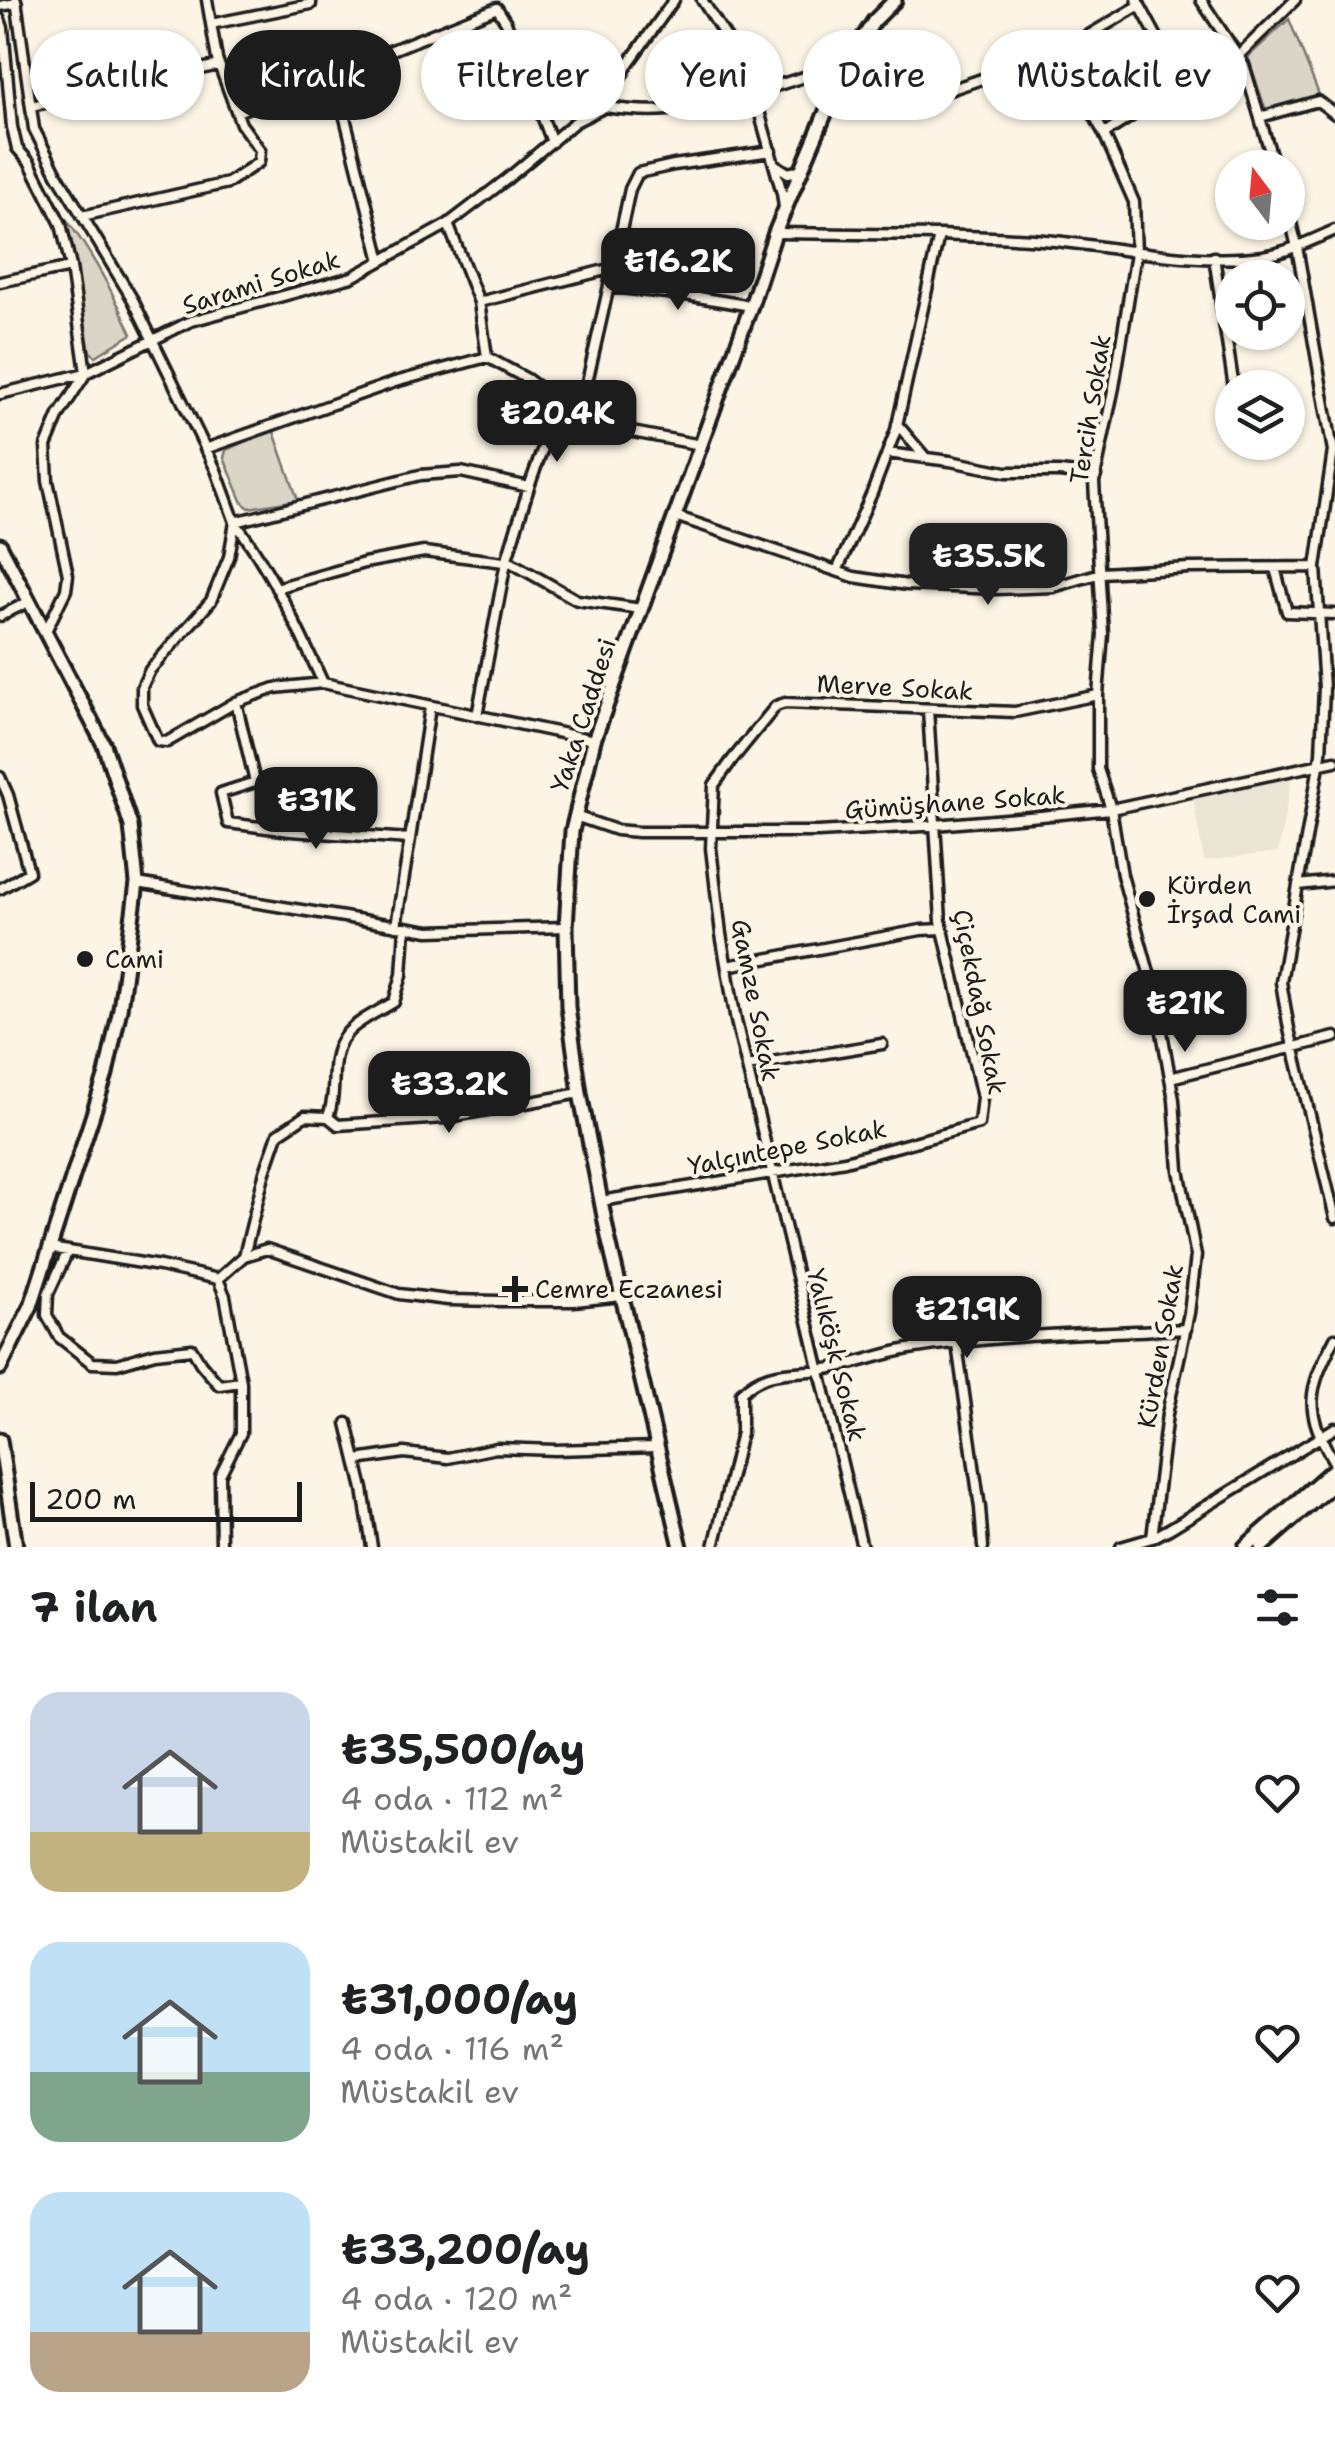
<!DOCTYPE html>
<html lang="tr">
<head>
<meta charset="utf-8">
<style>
  :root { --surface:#fff; --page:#f6f6f6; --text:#202124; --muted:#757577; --accent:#1c1c1c }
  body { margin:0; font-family:"Shantell Sans",sans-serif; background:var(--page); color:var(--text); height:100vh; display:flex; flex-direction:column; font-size:38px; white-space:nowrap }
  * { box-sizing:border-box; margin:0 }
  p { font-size:32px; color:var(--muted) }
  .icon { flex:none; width:55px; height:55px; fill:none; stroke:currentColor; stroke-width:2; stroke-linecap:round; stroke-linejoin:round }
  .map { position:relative; height:1547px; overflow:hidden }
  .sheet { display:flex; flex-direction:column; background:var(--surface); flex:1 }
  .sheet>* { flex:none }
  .hud { position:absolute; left:30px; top:30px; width:1275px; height:90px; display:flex; gap:20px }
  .needle { width:65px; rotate:344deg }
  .fabs { position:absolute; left:1215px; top:150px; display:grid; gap:20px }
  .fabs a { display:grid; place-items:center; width:90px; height:90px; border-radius:50%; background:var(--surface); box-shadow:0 2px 8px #0004; font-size:50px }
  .scale { position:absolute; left:30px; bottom:25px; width:272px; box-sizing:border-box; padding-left:10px; border:5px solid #1c1c1c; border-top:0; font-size:28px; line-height:35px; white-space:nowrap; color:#1c1c1c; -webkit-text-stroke:8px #fcf5e5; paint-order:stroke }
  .price { position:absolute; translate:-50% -85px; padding:0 22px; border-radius:20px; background:var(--accent); color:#fff; font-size:32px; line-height:65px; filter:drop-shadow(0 2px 5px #0008) }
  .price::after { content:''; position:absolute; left:50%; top:60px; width:30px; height:22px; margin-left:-15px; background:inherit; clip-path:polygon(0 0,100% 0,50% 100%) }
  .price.on { background:#222; color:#fff }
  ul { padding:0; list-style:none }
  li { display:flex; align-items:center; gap:30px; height:250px; padding:0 30px }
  li span { display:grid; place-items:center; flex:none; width:280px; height:200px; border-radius:30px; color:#555 }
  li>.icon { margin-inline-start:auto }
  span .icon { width:120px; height:120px; fill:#fffc; stroke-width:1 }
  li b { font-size:42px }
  h2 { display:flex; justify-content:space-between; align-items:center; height:120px; padding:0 30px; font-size:42px }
  .tag { padding:0 35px; border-radius:45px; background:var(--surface); box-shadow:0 2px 8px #0004; font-size:35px; line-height:90px }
  .tag.on { background:var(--accent); color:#fff }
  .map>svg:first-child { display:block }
  .built { fill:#ebe5d6 }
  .green { fill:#dbd5c8; stroke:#7c7872; stroke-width:2.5 }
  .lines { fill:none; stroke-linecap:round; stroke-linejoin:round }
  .street-casing { stroke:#1c1c1c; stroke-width:15 }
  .secondary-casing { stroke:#1c1c1c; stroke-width:19 }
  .street { stroke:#fcf5e5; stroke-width:8 }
  .secondary { stroke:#fcf5e5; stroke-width:11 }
  .poi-dot { fill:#1c1c1c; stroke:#fcf5e5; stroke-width:4 }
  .labels { text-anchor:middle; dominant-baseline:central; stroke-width:8; stroke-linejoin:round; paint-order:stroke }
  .street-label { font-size:25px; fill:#1c1c1c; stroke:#fcf5e5 }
  .poi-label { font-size:25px; fill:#1c1c1c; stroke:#fcf5e5; text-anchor:start }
</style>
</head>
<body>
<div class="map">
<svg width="1335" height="1547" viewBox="0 0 1335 1547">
  <rect width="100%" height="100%" fill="#fcf5e5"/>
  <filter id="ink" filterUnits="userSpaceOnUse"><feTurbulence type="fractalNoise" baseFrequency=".01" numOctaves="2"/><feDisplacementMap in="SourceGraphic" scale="20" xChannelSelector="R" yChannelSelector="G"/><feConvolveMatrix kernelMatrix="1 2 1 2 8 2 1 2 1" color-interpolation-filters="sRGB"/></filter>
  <g filter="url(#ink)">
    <!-- built -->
    <path class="built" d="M1289 775 1291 781 1278 852 1204 861 1193 799 1198 792Z"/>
    <!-- green -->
    <path class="green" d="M1289 19 1320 97 1266 111 1248 57Z
      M63 215C92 252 113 292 132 334L96 356 90 352Z
      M273 429 298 500 249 508 243 503 224 458 226 450Z"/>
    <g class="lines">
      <!-- street casing -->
      <g class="street-casing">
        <path id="street" d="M16 0 34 129 57 174 133 300 216 470 235 522 229 557 211 601 150 670 142 687V705L158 741 167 742 236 702 275 688 323 683 594 740
          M702 0 740 59 750 79 782 193 784 207
          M1137 0 1186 91 1238 56 1295 0
          M1201 0 1244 65 1275 168
          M0 6 17 3
          M0 19 3 28 12 127 17 148 30 163 61 224 71 267
          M211 24 311 4V0
          M1060 52 1140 5
          M334 74 381 261
          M835 92 882 99 938 94 1060 52 1104 134 1134 202 1136 253 1114 387 1094 482 1103 634 1098 695V769L1111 809 1122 875 1156 998 1174 1100 1179 1170 1196 1256 1189 1313 1167 1414 1152 1538
          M31 106 219 65
          M605 107C626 110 647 112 668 110 729 104 787 82 844 64
          M237 112 497 8 506 22 552 142
          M1260 117 1318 101 1335 114
          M1104 134 1149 105 1186 91
          M776 165 788 173 802 170
          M1288 210 1297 247 1333 451 1316 567 1324 688 1321 754 1281 982 1289 1029 1335 1218
          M82 216 228 183 259 162 260 150 241 124 217 59 207 0
          M448 224 479 302 487 357
          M775 233 939 235 896 430 872 493 837 571
          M939 235C978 237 1017 237 1055 241 1123 248 1193 265 1263 256 1288 252 1312 240 1335 230
          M1214 257 1234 388
          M613 268 630 189 638 173 674 165 771 151
          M0 282 71 267 86 373 59 415 46 446 48 481 68 575 66 590 46 631
          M609 287 686 295 751 306
          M479 302 613 268 580 413
          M0 394 86 373 191 321 352 277 448 224 507 179 575 122 605 107 628 64 674 0
          M559 403 611 428 701 445
          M897 424 926 458
          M205 449 395 382 487 357 527 379 559 403 529 487 461 472 420 475 235 522C271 571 298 628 323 683
          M887 453 950 461 1006 472H1059L1096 476
          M675 516 854 577 907 585 996 589 1053 587 1101 573 1190 568 1316 567
          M1275 568 1287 612 1335 614
          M276 588 364 563 424 552 512 563 577 600 641 609
          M0 616 30 601
          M236 702 255 782 221 793 228 823 291 831 410 839 430 707
          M477 716 506 562 529 487
          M0 777 8 795 29 872 0 889
          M575 816 616 830 638 832H818L923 826 1041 816 1111 809 1335 761
          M137 883 429 931 566 927
          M1298 885 1335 881
          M396 926 410 839
          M727 966 921 930 943 929
          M747 1066 882 1044
          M1170 1078 1335 1037
          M328 1117 338 1125 444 1118 580 1093
          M601 1201 845 1161 979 1124 982 1097 941 921 928 709
          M50 1248 160 1266 218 1279 225 1296 241 1382V1433L220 1475 221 1547
          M68 1251 48 1294 47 1315 59 1337 92 1363 117 1364 155 1353 192 1349 201 1364 219 1385 241 1382
          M244 1256 264 1175 278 1134 305 1116 328 1117C334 1100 333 1086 334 1069 336 1028 363 1021 394 1002L402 975 405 928
          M218 1279 244 1256 267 1249 399 1294 448 1300 499 1301H574L622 1296
          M1335 1338C1307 1392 1303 1409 1335 1464
          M957 1344 980 1508 983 1547
          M347 1423 363 1489 372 1547
          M357 1460 404 1453 448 1458 496 1448 555 1450 657 1447
          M714 1547 741 1433V1393C765 1369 788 1374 819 1370 850 1367 879 1354 909 1349 1000 1334 1094 1333 1186 1329
          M862 1547 736 1021 721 934 711 848 714 785 732 760 776 706 785 703 1015 712 1098 695
          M1121 1547 1152 1538 1169 1529 1335 1428"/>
      </g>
      <!-- secondary casing -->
      <g class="secondary-casing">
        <path id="secondary" d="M0 545 104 745 131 826 137 883 120 1009 106 1074 31 1306 0 1368
          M0 1440 16 1547
          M681 1547 608 1237 580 1093 568 1007 566 927 572 831 594 740 751 306 775 233 846 64 874 21 895 0
          M1245 1547 1335 1468
          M1261 1547 1335 1482"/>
      </g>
      <!-- street -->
      <use href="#street" class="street"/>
      <!-- secondary -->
      <use href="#secondary" class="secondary"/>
    </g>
  </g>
  <!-- markers -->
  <g class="poi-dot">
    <circle cx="1147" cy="899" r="10"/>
    <circle cx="85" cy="959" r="10"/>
    <path d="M510 1274h10v10h10v10h-10v10h-10v-10h-10v-10h10z"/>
  </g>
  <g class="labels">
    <!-- street labels -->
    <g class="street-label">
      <text transform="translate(261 282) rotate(-17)">Sarami Sokak</text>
      <text transform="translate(1090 409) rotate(-81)">Tercih Sokak</text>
      <text transform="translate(895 687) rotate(3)">Merve Sokak</text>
      <text transform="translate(583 715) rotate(-72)">Yaka Caddesi</text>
      <text transform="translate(955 802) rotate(-4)">Gümüşhane Sokak</text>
      <text transform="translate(756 1000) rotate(79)">Gamze Sokak</text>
      <text transform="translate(980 1002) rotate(79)">Çiçekdağ Sokak</text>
      <text transform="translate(787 1147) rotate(-11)">Yalçıntepe Sokak</text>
      <text transform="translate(1160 1346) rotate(-80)">Kürden Sokak</text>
      <text transform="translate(837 1355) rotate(76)">Yalıköşk Sokak</text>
    </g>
    <!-- poi labels -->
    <g class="poi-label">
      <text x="1167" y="885">Kürden<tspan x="1167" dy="29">İrşad Cami</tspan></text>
      <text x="105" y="959">Cami</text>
      <text x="535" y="1289">Cemre Eczanesi</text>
    </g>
  </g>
</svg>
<div class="fabs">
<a><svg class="needle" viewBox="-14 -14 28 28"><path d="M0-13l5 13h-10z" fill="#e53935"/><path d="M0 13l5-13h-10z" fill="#757577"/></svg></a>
<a><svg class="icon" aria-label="locate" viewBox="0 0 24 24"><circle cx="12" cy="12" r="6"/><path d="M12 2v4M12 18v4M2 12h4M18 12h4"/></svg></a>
<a><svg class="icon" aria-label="layers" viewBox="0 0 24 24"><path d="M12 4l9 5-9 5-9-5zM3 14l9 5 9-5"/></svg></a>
</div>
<div class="scale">200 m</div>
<b class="price" style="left:678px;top:313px">₺16.2K</b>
<b class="price" style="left:557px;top:465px">₺20.4K</b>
<b class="price on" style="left:988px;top:608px">₺35.5K</b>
<b class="price" style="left:316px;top:852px">₺31K</b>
<b class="price" style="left:1185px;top:1055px">₺21K</b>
<b class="price" style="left:449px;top:1136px">₺33.2K</b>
<b class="price" style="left:967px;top:1361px">₺21.9K</b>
<div class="hud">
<a class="tag">Satılık</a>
<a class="tag on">Kiralık</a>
<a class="tag">Filtreler</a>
<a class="tag">Yeni</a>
<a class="tag">Daire</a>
<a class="tag">Müstakil ev</a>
</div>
</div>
<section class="sheet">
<h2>7 ilan<svg class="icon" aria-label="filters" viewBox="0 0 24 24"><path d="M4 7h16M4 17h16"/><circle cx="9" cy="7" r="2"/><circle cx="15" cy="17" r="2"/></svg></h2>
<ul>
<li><span style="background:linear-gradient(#c9d6e8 70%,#c2b280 0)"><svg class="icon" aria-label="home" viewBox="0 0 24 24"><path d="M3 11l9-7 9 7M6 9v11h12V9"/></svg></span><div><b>₺35,500/ay</b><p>4 oda · 112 m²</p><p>Müstakil ev</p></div><svg class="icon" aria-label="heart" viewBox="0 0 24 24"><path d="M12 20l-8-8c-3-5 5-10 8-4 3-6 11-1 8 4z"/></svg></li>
<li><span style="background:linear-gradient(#bfe0f5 65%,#7fa58c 0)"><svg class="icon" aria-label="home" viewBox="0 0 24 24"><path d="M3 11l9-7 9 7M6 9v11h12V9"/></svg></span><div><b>₺31,000/ay</b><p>4 oda · 116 m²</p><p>Müstakil ev</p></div><svg class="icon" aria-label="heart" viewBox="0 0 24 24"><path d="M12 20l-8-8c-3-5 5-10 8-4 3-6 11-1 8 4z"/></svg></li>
<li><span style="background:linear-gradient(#bfe0f5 70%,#b9a48a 0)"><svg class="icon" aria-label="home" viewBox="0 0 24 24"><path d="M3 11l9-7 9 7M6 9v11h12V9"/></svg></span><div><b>₺33,200/ay</b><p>4 oda · 120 m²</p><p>Müstakil ev</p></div><svg class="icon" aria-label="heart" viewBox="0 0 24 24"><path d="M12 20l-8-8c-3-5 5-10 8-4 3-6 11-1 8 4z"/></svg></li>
</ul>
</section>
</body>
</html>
